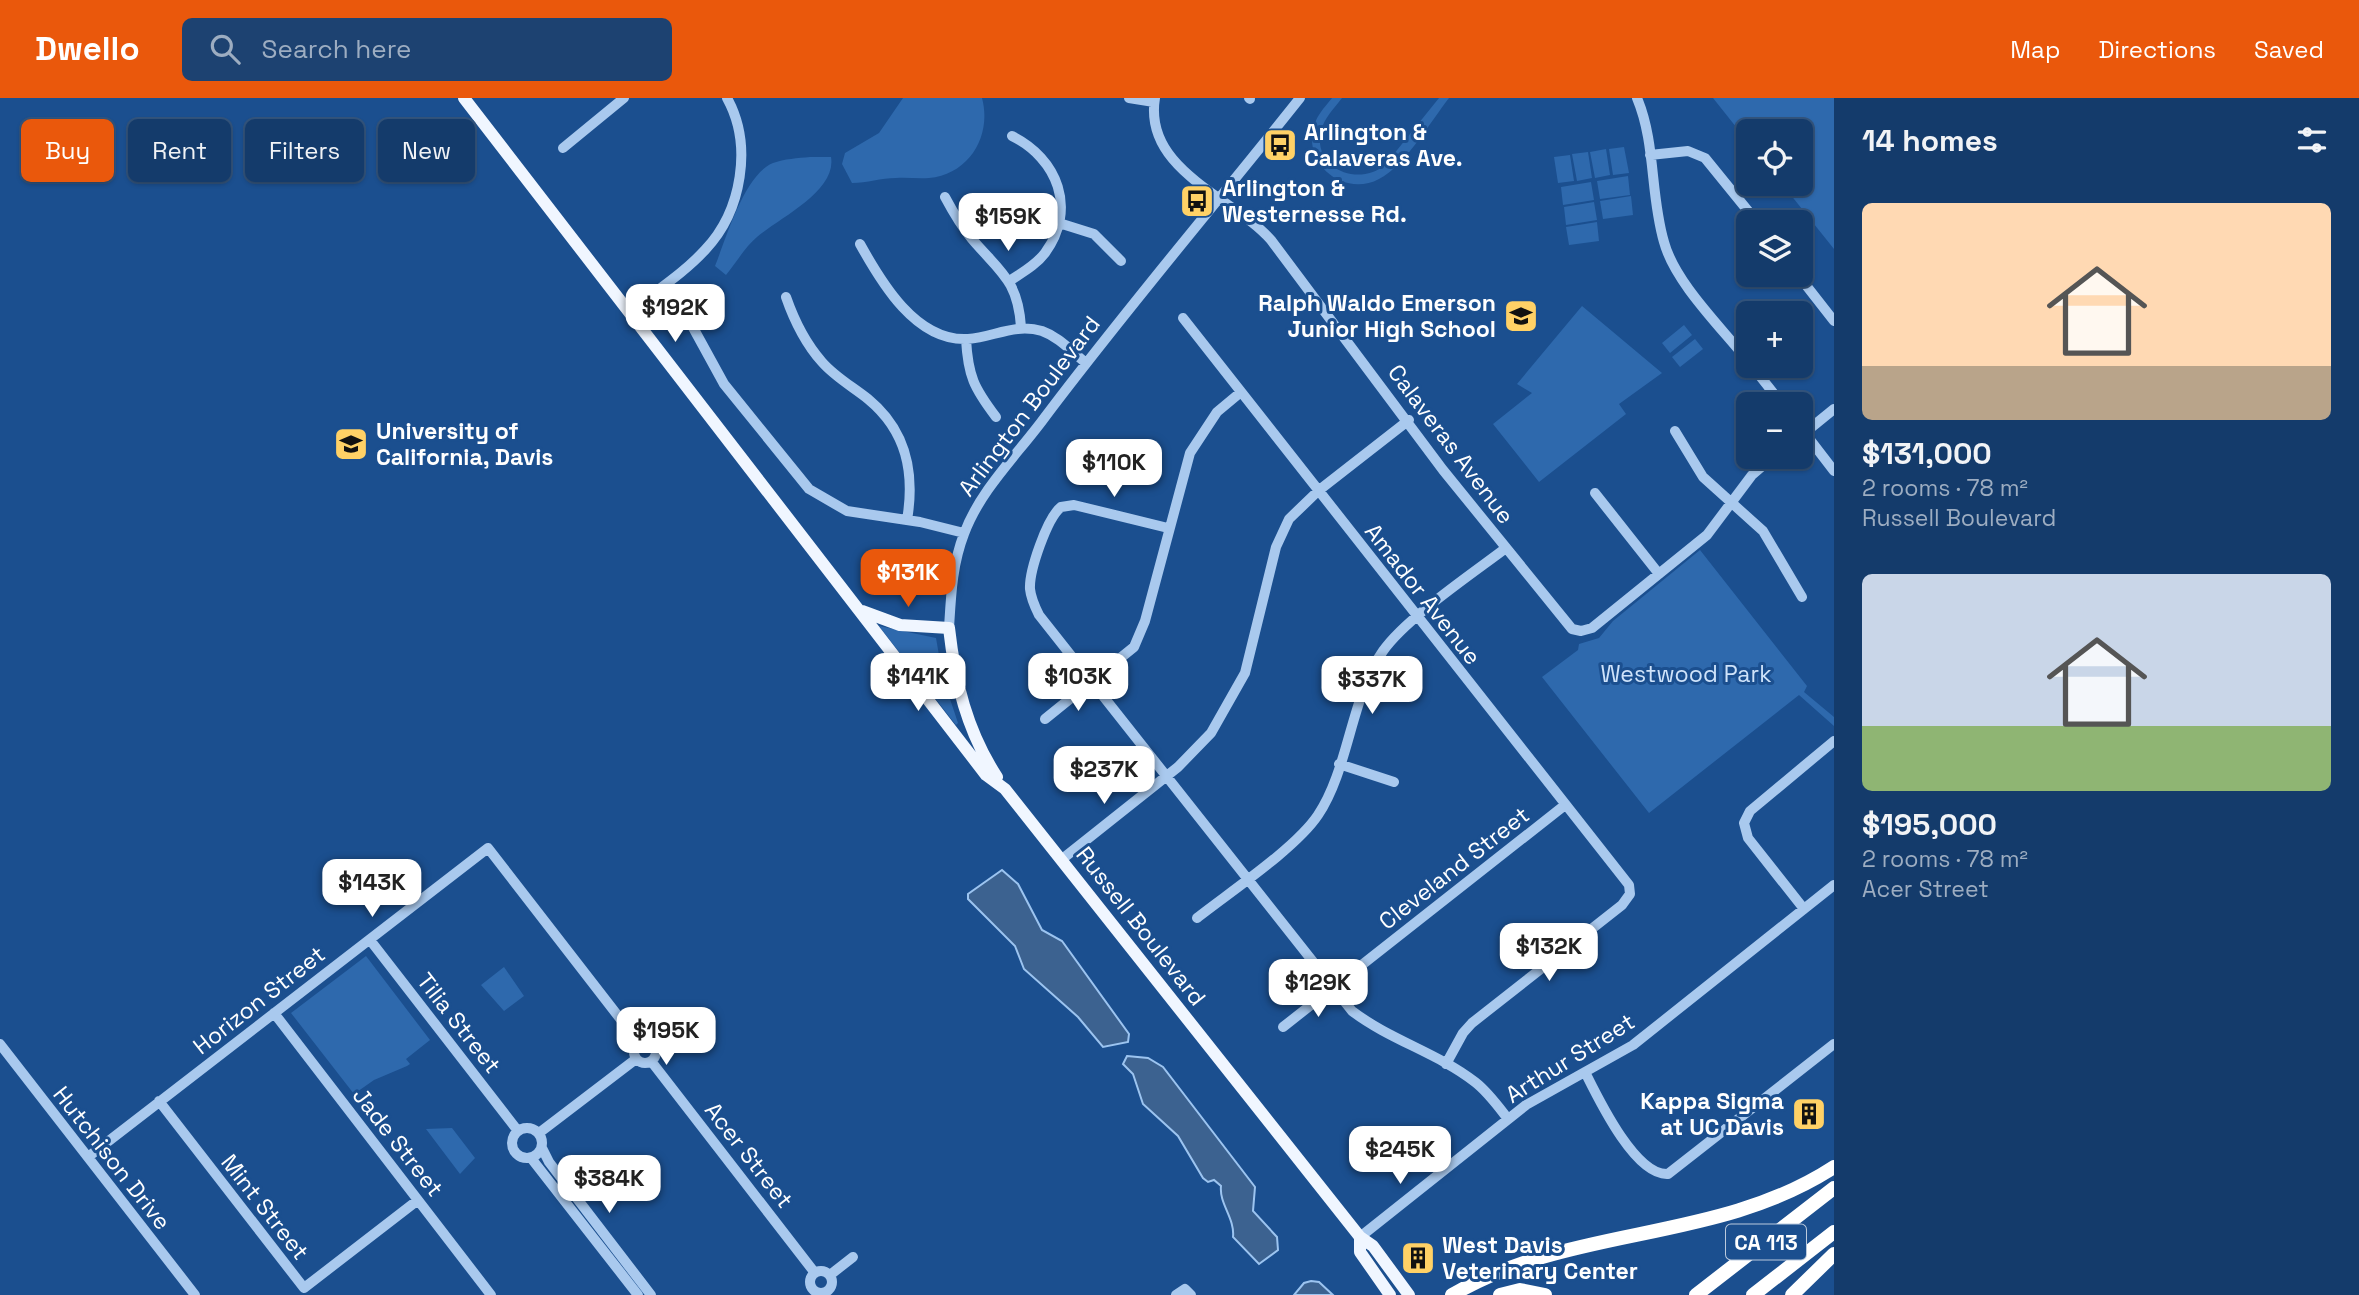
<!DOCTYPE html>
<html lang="en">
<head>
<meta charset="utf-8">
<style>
  :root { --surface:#143b6b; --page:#1d4271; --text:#f1f3f6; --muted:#9dadc1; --line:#33557e; --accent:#ea580c }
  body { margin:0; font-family:"Space Grotesk",sans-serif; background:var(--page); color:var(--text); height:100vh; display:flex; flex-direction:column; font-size:26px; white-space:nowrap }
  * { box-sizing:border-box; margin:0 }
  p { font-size:23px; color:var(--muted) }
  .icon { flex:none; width:38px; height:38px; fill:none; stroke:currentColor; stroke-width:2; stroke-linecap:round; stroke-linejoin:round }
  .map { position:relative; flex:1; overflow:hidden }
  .details { display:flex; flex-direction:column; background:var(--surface); width:525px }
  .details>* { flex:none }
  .banner { position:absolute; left:21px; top:21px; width:665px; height:63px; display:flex; gap:14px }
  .controls { position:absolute; left:1736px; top:21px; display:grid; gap:14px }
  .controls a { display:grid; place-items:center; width:77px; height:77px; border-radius:10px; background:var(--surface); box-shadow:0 2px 5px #0004,0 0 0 2px var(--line); font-size:35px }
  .price { position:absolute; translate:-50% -60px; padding:0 16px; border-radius:14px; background:#fff; color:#222; font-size:23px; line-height:46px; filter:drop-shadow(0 2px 4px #0008) }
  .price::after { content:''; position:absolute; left:50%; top:42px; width:21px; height:16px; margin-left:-10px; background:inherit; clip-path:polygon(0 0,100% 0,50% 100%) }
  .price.active { background:var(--accent); color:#fff }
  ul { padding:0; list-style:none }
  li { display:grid; align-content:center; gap:14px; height:371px; padding:0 28px }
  li span { display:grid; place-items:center; height:217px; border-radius:10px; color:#555 }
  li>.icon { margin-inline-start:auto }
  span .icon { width:126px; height:126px; fill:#fffc; stroke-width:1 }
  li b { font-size:30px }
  h2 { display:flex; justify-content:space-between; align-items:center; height:84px; padding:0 28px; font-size:30px }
  .pill { padding:0 24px; border-radius:10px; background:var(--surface); box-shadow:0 2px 5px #0004,0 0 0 2px var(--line); font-size:24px; line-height:63px }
  .pill.active { background:var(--accent); color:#fff }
  header { display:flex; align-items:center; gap:42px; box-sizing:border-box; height:98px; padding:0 35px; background:var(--accent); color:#fff }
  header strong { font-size:33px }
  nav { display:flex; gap:38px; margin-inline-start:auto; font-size:24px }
  .search { width:490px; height:63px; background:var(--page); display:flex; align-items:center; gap:18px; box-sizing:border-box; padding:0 24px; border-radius:10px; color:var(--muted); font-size:26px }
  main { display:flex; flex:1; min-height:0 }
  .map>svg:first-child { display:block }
  .green { fill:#2e69ad }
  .water { fill:#3c6290; stroke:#9cc4f0; stroke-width:2 }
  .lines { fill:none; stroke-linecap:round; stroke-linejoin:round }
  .minor { stroke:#a9c9ee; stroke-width:10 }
  .major { stroke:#f0f6ff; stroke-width:12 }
  .highway { stroke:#fff; stroke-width:14 }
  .labels { text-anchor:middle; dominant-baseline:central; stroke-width:6; stroke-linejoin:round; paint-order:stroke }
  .shield { fill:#1b4f8f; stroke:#bbcadd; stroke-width:2 }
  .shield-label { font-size:21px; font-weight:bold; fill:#fff }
  .poi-label { font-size:23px; font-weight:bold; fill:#fff; stroke:#1b4f8f; text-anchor:start }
  .street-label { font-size:23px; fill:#fff; stroke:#1b4f8f }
  .park-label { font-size:23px; fill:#cfe3fa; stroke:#1b4f8f }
</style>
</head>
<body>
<header>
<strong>Dwello</strong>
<div class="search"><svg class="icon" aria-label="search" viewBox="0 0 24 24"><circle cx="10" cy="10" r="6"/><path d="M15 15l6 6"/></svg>Search here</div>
<nav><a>Map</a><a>Directions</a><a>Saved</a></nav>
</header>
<main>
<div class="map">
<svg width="1834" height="1197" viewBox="0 0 1834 1197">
  <rect width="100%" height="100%" fill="#1b4f8f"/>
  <!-- green -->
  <path class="green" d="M903 0H982C992 37 970 76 929 80 918 81 907 79 896 80 881 80 867 85 852 85L842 66 845 55 879 35Z
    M1332 0H1342C1336 8 1327 17 1323 27 1307 67 1356 91 1385 67L1439 0H1449C1431 23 1405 68 1379 81 1346 99 1305 69 1313 32 1315 19 1324 10 1332 0Z
    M1713 0H1834V151L1782 86H1801V33H1748V44Z
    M1624 49 1629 75 1613 77 1609 51Z
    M1606 51 1610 77 1595 80 1590 54Z
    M1588 54 1592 80 1577 83 1572 56Z
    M1570 57 1574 83 1558 85 1554 59Z
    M810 59H831C837 93 779 120 757 139 745 149 736 165 726 177L715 168C726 141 744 77 773 65 784 61 798 60 810 59Z
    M1628 78 1630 97 1600 101 1597 83Z
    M1591 84 1594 102 1563 107 1561 89Z
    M1631 98 1633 117 1603 121 1600 103Z
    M1594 104 1597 122 1566 127 1564 109Z
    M1597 124 1599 143 1569 147 1566 129Z
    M1582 208 1662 275 1619 306 1626 316 1539 384 1493 326 1532 295 1517 286Z
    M1684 227 1692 237 1670 255 1662 245Z
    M1695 241 1703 251 1680 269 1672 259Z
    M1700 452 1807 588 1804 594 1834 619V628L1799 597 1649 715 1542 579 1578 552 1579 546 1599 540 1613 523Z
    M879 528 936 540 943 580 958 625 956 627Z
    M366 858 430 942 406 961 410 966 407 968 374 982 354 996 291 915Z
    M504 869 524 898 504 913 481 887Z
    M452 1030 475 1060 460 1076 426 1031Z"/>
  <!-- water -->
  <path class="water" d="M1002 772 1018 786 1042 832 1062 843 1129 936 1128 944 1103 949 1078 919 1024 871 1015 848 968 801V796Z
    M1127 958 1148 960 1163 969 1255 1089 1253 1113 1277 1139 1278 1152 1259 1166 1233 1139C1235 1120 1219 1106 1221 1088L1214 1082 1208 1084 1203 1080 1178 1038 1143 1006 1133 976 1123 966Z
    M1311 1183 1319 1184 1333 1197H1294L1304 1185Z"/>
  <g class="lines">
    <!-- minor -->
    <path class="minor" d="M1129 0 1154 4
      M1155 0C1143 72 1233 99 1271 142L1443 372 1572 531 1581 533 1592 530 1707 437 1752 377 1773 359
      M1249 0 1250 1
      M1637 0C1656 45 1650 97 1664 144 1675 185 1722 230 1748 263
      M563 50 624 0
      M1650 57 1688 53 1705 60 1757 124
      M945 99C953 114 961 128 972 141 1000 174 1018 182 1021 229
      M1059 125 1094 136 1121 163
      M860 146C881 184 916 244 968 241 994 239 1015 225 1042 233 1059 239 1071 253 1085 264
      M1798 177 1834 223
      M1011 182C1023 174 1036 167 1045 155 1077 111 1058 61 1012 38
      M786 199C794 222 806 246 822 264 835 279 853 289 868 301 907 333 915 375 907 422
      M629 214C654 194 683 176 705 152 742 113 753 47 727 0
      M1183 220 1629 787 1630 796 1622 807 1472 925 1463 935 1446 966
      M690 224 724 286 809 391 847 413 920 424 964 435
      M966 241C968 278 974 290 996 319
      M1752 268 1782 306
      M1801 330 1834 373
      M1675 333 1703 379 1763 433 1802 499
      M1802 337 1834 311
      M1595 395 1659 476
      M1168 430 1074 407 1061 409C1047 420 1029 473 1030 491 1031 501 1035 509 1039 517L1352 913C1390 942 1438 955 1475 984 1488 994 1498 1008 1508 1021
      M949 530C951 498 952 467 964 436 980 392 1018 356 1045 319 1127 210 1215 107 1300 0
      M1045 621 1134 549 1145 523 1190 355 1217 314 1241 294
      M1339 666 1394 684
      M1061 762 1178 669 1211 635 1245 575 1276 449 1289 421 1318 393 1409 322
      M1804 811 1748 740 1744 725 1750 713 1834 643
      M1197 820C1230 794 1296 750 1318 717 1349 671 1351 598 1383 553 1405 521 1473 475 1506 450
      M370 842 518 1033
      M274 915 491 1197
      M1283 929 1565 707
      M634 954a11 11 0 1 1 22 0a11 11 0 1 1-22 0Z
      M0 946 195 1197
      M653 947 677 930
      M651 963 815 1175
      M1585 974C1598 1000 1635 1078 1668 1076L1834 946
      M159 1003 304 1190 418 1102
      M512 1045a15 15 0 1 1 30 0a15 15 0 1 1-30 0Z
      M539 1035 636 961
      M542 1050 549 1064 651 1197
      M88 1059 488 750 639 945
      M531 1060 638 1197
      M1360 1139 1526 1007 1633 947 1834 787
      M810 1184a11 11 0 1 1 22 0a11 11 0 1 1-22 0Z
      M830 1177 853 1159
      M1176 1197 1185 1191 1191 1197"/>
    <!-- major -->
    <path class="major" d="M464 0 986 677 1005 691 1360 1139 1373 1148 1409 1197
      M862 513 900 527 949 530C955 584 967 633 997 679
      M1360 1139V1154L1390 1197"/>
    <!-- highway -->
    <path class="highway" d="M1452 1197C1573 1126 1716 1146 1834 1069
      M1500 1197 1520 1192 1545 1197
      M1696 1197 1834 1090
      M1753 1197 1834 1134
      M1792 1197 1834 1156"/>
  </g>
  <!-- icons -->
  <defs>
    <g id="bus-square" transform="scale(1.75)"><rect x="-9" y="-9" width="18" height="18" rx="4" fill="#ffd166" stroke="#1b4f8f"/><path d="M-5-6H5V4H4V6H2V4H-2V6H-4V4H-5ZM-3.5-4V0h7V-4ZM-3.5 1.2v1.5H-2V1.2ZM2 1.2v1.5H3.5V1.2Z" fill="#111"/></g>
    <g id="school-square" transform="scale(1.75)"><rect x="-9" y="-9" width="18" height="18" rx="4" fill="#ffd166" stroke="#1b4f8f"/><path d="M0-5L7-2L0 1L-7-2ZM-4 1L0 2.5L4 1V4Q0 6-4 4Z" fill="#111"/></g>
    <g id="university-square" transform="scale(1.75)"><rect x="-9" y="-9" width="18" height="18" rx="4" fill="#ffd166" stroke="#1b4f8f"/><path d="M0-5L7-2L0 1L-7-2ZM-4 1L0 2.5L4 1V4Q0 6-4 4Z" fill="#111"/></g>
    <g id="building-square" transform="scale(1.75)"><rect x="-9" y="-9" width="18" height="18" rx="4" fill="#ffd166" stroke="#1b4f8f"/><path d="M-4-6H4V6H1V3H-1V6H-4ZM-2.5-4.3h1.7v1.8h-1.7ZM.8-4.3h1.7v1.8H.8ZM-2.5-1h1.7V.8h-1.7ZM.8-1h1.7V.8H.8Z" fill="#111"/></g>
  </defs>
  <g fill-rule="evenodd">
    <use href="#bus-square" x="1280" y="47"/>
    <use href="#bus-square" x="1197" y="103"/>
    <use href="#school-square" x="1521" y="218"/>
    <use href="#university-square" x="351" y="346"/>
    <use href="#building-square" x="1809" y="1016"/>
    <use href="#building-square" x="1418" y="1160"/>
  </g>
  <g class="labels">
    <!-- shield labels -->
    <rect class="shield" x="1726" y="1126.5" width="80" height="35" rx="5"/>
    <g class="shield-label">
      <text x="1766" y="1144">CA 113</text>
    </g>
    <!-- poi labels -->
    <g class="poi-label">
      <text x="1304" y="34">Arlington &amp;<tspan x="1304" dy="26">Calaveras Ave.</tspan></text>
      <text x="1222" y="90">Arlington &amp;<tspan x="1222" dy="26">Westernesse Rd.</tspan></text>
      <text x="1496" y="205" text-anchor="end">Ralph Waldo Emerson<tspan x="1496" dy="26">Junior High School</tspan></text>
      <text x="376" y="333">University of<tspan x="376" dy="26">California, Davis</tspan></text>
      <text x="1784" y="1003" text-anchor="end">Kappa Sigma<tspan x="1784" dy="26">at UC Davis</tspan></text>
      <text x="1442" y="1147">West Davis<tspan x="1442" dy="26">Veterinary Center</tspan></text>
    </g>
    <!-- street labels -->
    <g class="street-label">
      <text transform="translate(1029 308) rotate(-53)">Arlington Boulevard</text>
      <text transform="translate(1451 346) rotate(53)">Calaveras Avenue</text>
      <text transform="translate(1423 496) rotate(52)">Amador Avenue</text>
      <text transform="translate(1454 770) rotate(-38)">Cleveland Street</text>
      <text transform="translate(1141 828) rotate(52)">Russell Boulevard</text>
      <text transform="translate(259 902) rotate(-38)">Horizon Street</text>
      <text transform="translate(459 925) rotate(52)">Tilia Street</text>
      <text transform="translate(1570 960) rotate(-32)">Arthur Street</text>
      <text transform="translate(398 1044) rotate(52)">Jade Street</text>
      <text transform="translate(749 1057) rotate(52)">Acer Street</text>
      <text transform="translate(112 1060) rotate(52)">Hutchison Drive</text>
      <text transform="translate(265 1109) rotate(52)">Mint Street</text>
    </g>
    <!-- park labels -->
    <g class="park-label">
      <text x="1686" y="576">Westwood Park</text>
    </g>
  </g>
</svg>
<div class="controls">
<a><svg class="icon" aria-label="locate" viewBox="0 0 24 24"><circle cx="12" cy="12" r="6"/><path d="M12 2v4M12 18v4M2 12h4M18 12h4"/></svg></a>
<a><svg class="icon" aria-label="layers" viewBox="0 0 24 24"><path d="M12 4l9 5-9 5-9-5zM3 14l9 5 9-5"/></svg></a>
<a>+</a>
<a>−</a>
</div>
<b class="price" style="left:1008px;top:155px">$159K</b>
<b class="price" style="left:675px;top:246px">$192K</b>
<b class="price" style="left:1114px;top:401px">$110K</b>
<b class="price active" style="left:908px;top:511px">$131K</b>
<b class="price" style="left:918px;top:615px">$141K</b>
<b class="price" style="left:1078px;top:615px">$103K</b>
<b class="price" style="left:1372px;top:618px">$337K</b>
<b class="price" style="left:1104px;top:708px">$237K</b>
<b class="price" style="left:372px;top:821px">$143K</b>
<b class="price" style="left:1549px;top:885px">$132K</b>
<b class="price" style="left:1318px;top:921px">$129K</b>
<b class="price" style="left:666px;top:969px">$195K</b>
<b class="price" style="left:1400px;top:1088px">$245K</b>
<b class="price" style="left:609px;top:1117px">$384K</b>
<div class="banner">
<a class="pill active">Buy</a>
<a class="pill">Rent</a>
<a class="pill">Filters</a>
<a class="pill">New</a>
</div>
</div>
<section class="details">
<h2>14 homes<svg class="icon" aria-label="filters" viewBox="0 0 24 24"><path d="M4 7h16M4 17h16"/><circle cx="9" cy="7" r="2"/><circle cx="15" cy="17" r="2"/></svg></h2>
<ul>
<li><span style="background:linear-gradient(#ffd9b3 75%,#b9a48a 0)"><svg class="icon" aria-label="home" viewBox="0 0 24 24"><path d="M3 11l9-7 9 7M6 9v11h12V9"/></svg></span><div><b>$131,000</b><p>2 rooms · 78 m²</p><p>Russell Boulevard</p></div></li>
<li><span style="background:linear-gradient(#c9d6e8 70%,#8fb573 0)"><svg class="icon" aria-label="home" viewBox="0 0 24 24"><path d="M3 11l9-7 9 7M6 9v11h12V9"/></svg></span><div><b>$195,000</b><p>2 rooms · 78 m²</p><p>Acer Street</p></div></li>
</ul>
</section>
</main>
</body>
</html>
